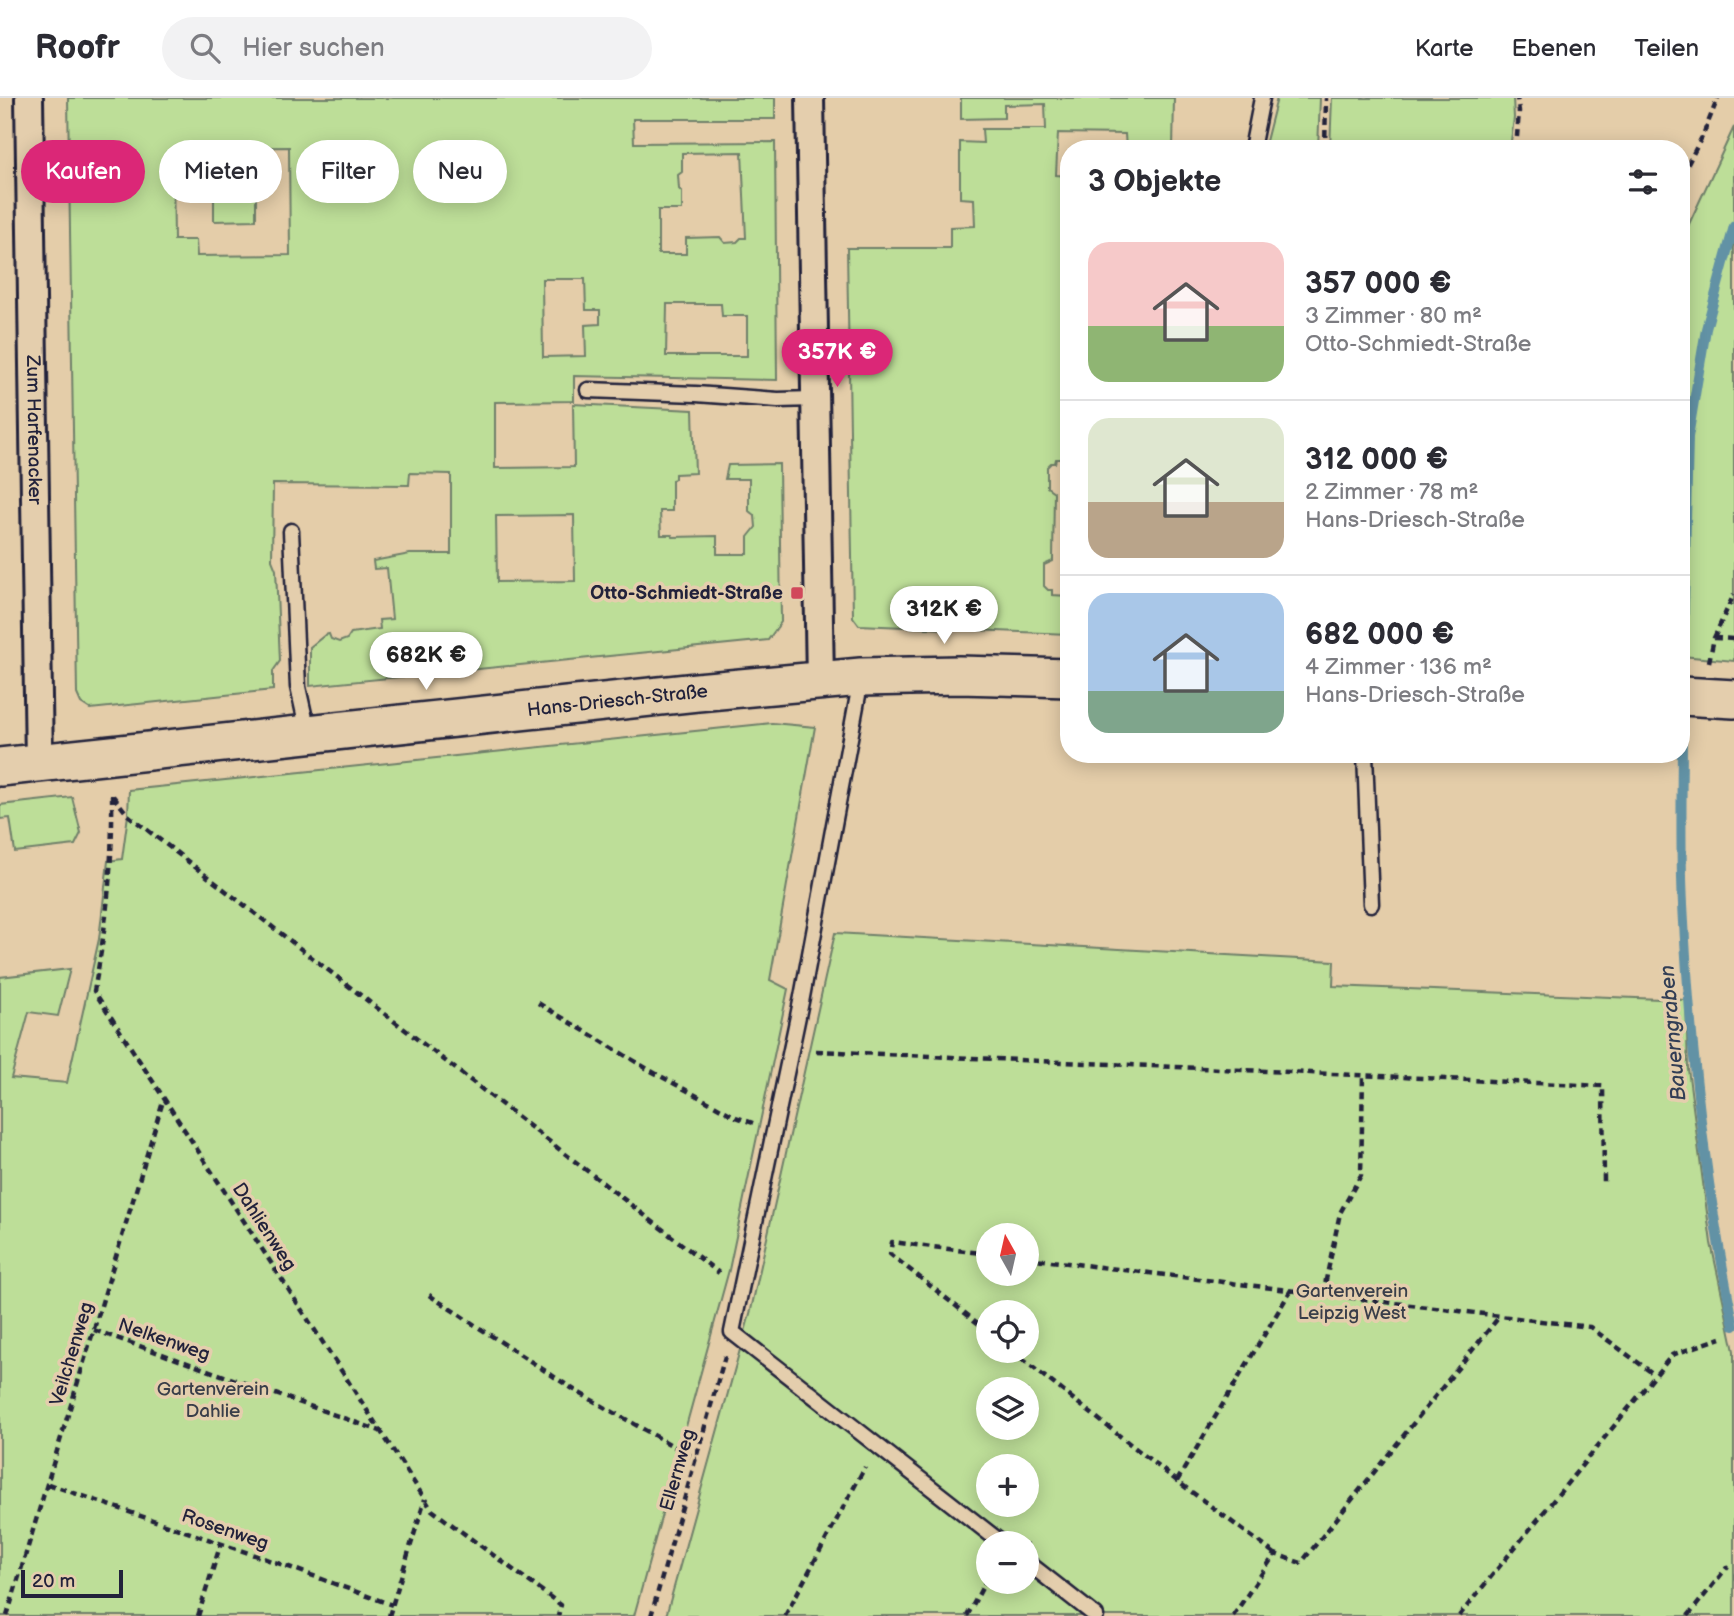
<!DOCTYPE html>
<html lang="de">
<head>
<meta charset="utf-8">
<style>
  :root { --surface:#fff; --page:#f2f2f3; --text:#2b2b33; --muted:#7c7c81; --line:#e1e1e2; --accent:#db2777 }
  body { margin:0; font-family:"Balsamiq Sans",sans-serif; background:var(--page); color:var(--text); height:100vh; display:flex; flex-direction:column; font-size:26px; white-space:nowrap }
  * { box-sizing:border-box; margin:0 }
  p { font-size:23px; color:var(--muted) }
  .icon { flex:none; width:38px; height:38px; fill:none; stroke:currentColor; stroke-width:2; stroke-linecap:round; stroke-linejoin:round }
  .map { position:relative; flex:1; overflow:hidden }
  .panel { position:absolute; left:1060px; top:42px; width:630px; height:623px; display:flex; flex-direction:column; background:var(--surface); border-radius:28px; box-shadow:0 4px 18px #0003 }
  .panel>* { flex:none }
  .top-card { position:absolute; left:21px; top:42px; width:665px; height:63px; display:flex; gap:14px }
  .needle { width:46px; rotate:352deg }
  .fabs { position:absolute; left:976px; top:1125px; display:grid; gap:14px }
  .fabs a { display:grid; place-items:center; width:63px; height:63px; border-radius:50%; background:var(--surface); box-shadow:0 4px 18px #0003; font-size:35px }
  .scale { position:absolute; left:21px; bottom:18px; width:102px; box-sizing:border-box; padding-left:7px; border:4px solid #22223b; border-top:0; font-size:19px; line-height:24px; white-space:nowrap; color:#22223b; -webkit-text-stroke:5px #e4cead; paint-order:stroke }
  .price { position:absolute; translate:-50% -60px; padding:0 16px; border-radius:24px; background:#fff; color:#222; font-size:23px; line-height:46px; filter:drop-shadow(0 2px 4px #0008) }
  .price::after { content:''; position:absolute; left:50%; top:42px; width:21px; height:16px; margin-left:-10px; background:inherit; clip-path:polygon(0 0,100% 0,50% 100%) }
  .price.active { background:var(--accent); color:#fff }
  ul { padding:0; list-style:none }
  li { display:flex; align-items:center; gap:21px; height:175px; padding:0 28px }
  li+li { border-top:2px solid var(--line) }
  li span { display:grid; place-items:center; flex:none; width:196px; height:140px; border-radius:21px; color:#555 }
  li>.icon { margin-inline-start:auto }
  span .icon { width:84px; height:84px; fill:#fffc; stroke-width:1 }
  li b { font-size:30px }
  h2 { display:flex; justify-content:space-between; align-items:center; height:84px; padding:0 28px; font-size:30px }
  .tag { padding:0 24px; border-radius:32px; background:var(--surface); box-shadow:0 4px 18px #0003; font-size:24px; line-height:63px }
  .tag.active { background:var(--accent); color:#fff }
  header { display:flex; align-items:center; gap:42px; box-sizing:border-box; height:98px; padding:0 35px; background:var(--surface); border-bottom:2px solid var(--line) }
  header strong { font-size:33px }
  nav { display:flex; gap:38px; margin-inline-start:auto; font-size:24px }
  .search { width:490px; height:63px; background:var(--page); display:flex; align-items:center; gap:18px; box-sizing:border-box; padding:0 24px; border-radius:38px; color:var(--muted); font-size:26px }
  .map>svg:first-child { display:block }
  .green { fill:#bdde98; stroke:#70806a; stroke-width:2; fill-rule:evenodd }
  .lines { fill:none; stroke-linecap:round; stroke-linejoin:round }
  .stream { stroke:#6292a5; stroke-width:10 }
  .lane-casing { stroke:#22223b; stroke-width:19 }
  .street-casing { stroke:#22223b; stroke-width:32 }
  .secondary-casing { stroke:#22223b; stroke-width:42 }
  .path { stroke:#22223b; stroke-width:4.5; stroke-dasharray:7 5; stroke-linecap:butt }
  .lane { stroke:#e4cead; stroke-width:14 }
  .street { stroke:#e4cead; stroke-width:26 }
  .secondary { stroke:#e4cead; stroke-width:37 }
  .poi-dot { fill:#d1495b; stroke:#e4cead; stroke-width:2.5 }
  .labels { text-anchor:middle; dominant-baseline:central; stroke-width:7; stroke-linejoin:round; paint-order:stroke }
  .street-label { font-size:19px; fill:#22223b; stroke:#e4cead }
  .poi-label { font-size:19px; font-weight:bold; fill:#22223b; stroke:#e4cead; text-anchor:end }
  .park-label { font-size:19px; fill:#393e49; stroke:#e4cead }
  .water-label { font-size:21px; font-style:italic; fill:#323e55; stroke:#e4cead }
</style>
</head>
<body>
<header>
<strong>Roofr</strong>
<div class="search"><svg class="icon" aria-label="search" viewBox="0 0 24 24"><circle cx="10" cy="10" r="6"/><path d="M15 15l6 6"/></svg>Hier suchen</div>
<nav><a>Karte</a><a>Ebenen</a><a>Teilen</a></nav>
</header>
<div class="map">
<svg width="1734" height="1518" viewBox="0 0 1734 1518">
  <rect width="100%" height="100%" fill="#e4cda9"/>
  <filter id="ink" filterUnits="userSpaceOnUse"><feTurbulence type="fractalNoise" baseFrequency=".0143" numOctaves="2"/><feDisplacementMap in="SourceGraphic" scale="14" xChannelSelector="R" yChannelSelector="G"/><feConvolveMatrix kernelMatrix="1 2 1 2 8 2 1 2 1" color-interpolation-filters="sRGB"/></filter>
  <g filter="url(#ink)">
    <!-- green -->
    <path class="green" d="M68 0H775V21H633L634 45 775 44 777 282 574 278V303L495 304V370L574 369 573 306 693 312 695 375 675 376V381L672 382V413H660L661 437H672L673 439 717 438V456H748V439L756 429 755 418 749 413V381H725L728 367 779 366 781 524 768 542 310 588V549L325 537 329 536 331 541 339 544 347 541 351 535 380 531 379 522 392 521 387 470 374 471 373 463 410 456H451V376L410 375 409 387 273 386 272 462 276 472 280 563 273 573V592L90 611 81 605 77 596ZM289 49 290 157 197 158 196 142H174L173 65H195V50ZM742 54 746 140H741L737 144 725 145 720 139 686 140V156H658V112H682V94L679 91 678 77 682 74V55ZM542 181H585L586 212H600V226L585 227 586 258 543 259ZM667 206H721L722 218H747V258H666ZM574 417 575 483 497 484 496 418Z
      M961 0H1174L1173 51H1126L1125 36 1058 35 1056 77 1069 78V361H1056L1055 365H1051L1047 369V389L1054 394 1053 463 1044 467V488L1048 492H1052V497L1069 498V536L859 527 853 519 847 150H950V129L975 128 974 101 960 100V44L983 45 982 31H1046L1045 6 1004 7V20L961 21Z
      M1277 0H1320L1318 51H1264Z
      M1332 0H1513L1514 20 1510 51H1330Z
      M1734 29V563L1682 558V141Z
      M214 81H256V122L214 123Z
      M772 625 815 629 770 882 788 891 729 1172 634 1518H0V879L70 871 58 918 29 914 11 980 67 985 99 841 108 763 122 761 128 717 129 692Z
      M72 699 81 735 75 747 15 754 10 720 0 721V707Z
      M835 835 1334 863 1333 888 1686 902 1688 971 1711 1145 1734 1253V1518H666L751 1212ZM989 1138H1027V1176H989ZM989 1214H1027V1253H989ZM989 1292H1027V1330H989ZM989 1368H1027V1407H989ZM989 1446H1027V1484H989Z"/>
    <g class="lines">
      <!-- stream -->
      <path class="stream" d="M1683 548 1688 339 1706 231 1734 128
        M1682 635C1682 692 1680 749 1683 806 1690 948 1705 1089 1734 1228"/>
      <!-- lane casing -->
      <g class="lane-casing">
        <path id="lane" d="M1252 51 1262 0
          M588 292 696 296 778 302 814 301
          M291 433 298 589 308 634
          M861 581 802 899 732 1234 1003 1446
          M1365 656 1371 806
          M1027 1464 1096 1518"/>
      </g>
      <!-- street casing -->
      <g class="street-casing">
        <g id="street">
          <path id="s1" d="M29 0 39 665"/>
          <path d="M810 0 820 583"/>
        </g>
      </g>
      <!-- secondary casing -->
      <g class="secondary-casing">
        <g id="secondary">
          <path d="M1682 598 1734 601"/>
          <path id="s2" d="M0 669 697 594 861 579 959 577 1069 580"/>
        </g>
      </g>
      <!-- path -->
      <path class="path" d="M1325 51 1326 0
        M1516 51 1519 13 1517 0
        M1682 77 1703 37 1718 0
        M1714 540 1734 541
        M1709 564 1714 540 1734 496
        M112 697C113 763 107 827 94 893L432 1412 561 1507 558 1518
        M113 698 128 717 719 1175
        M538 905 651 973 736 1019 753 1025
        M816 953 1603 988 1604 1084
        M989 1156 892 1144 890 1156 989 1234
        M1027 1160 1590 1229 1655 1277
        M1323 1196 1340 1115 1361 1077 1363 977
        M429 1197 576 1293 696 1361
        M94 1232 383 1334
        M1012 1253 1177 1383 1275 1456
        M1177 1383 1291 1192
        M48 1386 289 1469 392 1507
        M7 1518 163 1003
        M198 1518 221 1445
        M389 1518 425 1401
        M651 1518 725 1258
        M785 1518 865 1369
        M967 1518 989 1477
        M1233 1518 1275 1456 1301 1465 1499 1219
        M1459 1518 1672 1257 1721 1240
        M1688 1518 1728 1468"/>
      <!-- lane -->
      <use href="#lane" class="lane"/>
      <!-- street -->
      <use href="#street" class="street"/>
      <!-- secondary -->
      <use href="#secondary" class="secondary"/>
    </g>
  </g>
  <!-- markers -->
  <rect class="poi-dot" x="790" y="488" width="14" height="14" rx="3.5"/>
  <g class="labels">
    <!-- street labels -->
    <g class="street-label">
      <text stroke="none"><textPath href="#s1" startOffset="332">Zum Harfenacker</textPath></text>
      <text stroke="none"><textPath href="#s2" startOffset="621">Hans-Driesch-Straße</textPath></text>
      <text transform="translate(264 1129) rotate(57)">Dahlienweg</text>
      <text transform="translate(164 1242) rotate(19)">Nelkenweg</text>
      <text transform="translate(72 1256) rotate(-73)">Veilchenweg</text>
      <text transform="translate(678 1372) rotate(-74)">Ellernweg</text>
      <text transform="translate(225 1432) rotate(19)">Rosenweg</text>
    </g>
    <!-- poi labels -->
    <g class="poi-label">
      <text x="783" y="495">Otto-Schmiedt-Straße</text>
    </g>
    <!-- park labels -->
    <g class="park-label">
      <text x="1352" y="1193">Gartenverein<tspan x="1352" dy="22">Leipzig West</tspan></text>
      <text x="213" y="1291">Gartenverein<tspan x="213" dy="22">Dahlie</tspan></text>
    </g>
    <!-- water labels -->
    <g class="water-label">
      <text transform="translate(1673 935) rotate(-95)">Bauerngraben</text>
    </g>
  </g>
</svg>
<div class="fabs">
<a><svg class="needle" viewBox="-14 -14 28 28"><path d="M0-13l5 13h-10z" fill="#e53935"/><path d="M0 13l5-13h-10z" fill="#7c7c81"/></svg></a>
<a><svg class="icon" aria-label="locate" viewBox="0 0 24 24"><circle cx="12" cy="12" r="6"/><path d="M12 2v4M12 18v4M2 12h4M18 12h4"/></svg></a>
<a><svg class="icon" aria-label="layers" viewBox="0 0 24 24"><path d="M12 4l9 5-9 5-9-5zM3 14l9 5 9-5"/></svg></a>
<a>+</a>
<a>−</a>
</div>
<div class="scale">20 m</div>
<b class="price active" style="left:837px;top:291px">357K €</b>
<b class="price" style="left:944px;top:548px">312K €</b>
<b class="price" style="left:426px;top:594px">682K €</b>
<div class="top-card">
<a class="tag active">Kaufen</a>
<a class="tag">Mieten</a>
<a class="tag">Filter</a>
<a class="tag">Neu</a>
</div>
<section class="panel">
<h2>3 Objekte<svg class="icon" aria-label="filters" viewBox="0 0 24 24"><path d="M4 7h16M4 17h16"/><circle cx="9" cy="7" r="2"/><circle cx="15" cy="17" r="2"/></svg></h2>
<ul>
<li><span style="background:linear-gradient(#f6c9c9 60%,#8fb573 0)"><svg class="icon" aria-label="home" viewBox="0 0 24 24"><path d="M3 11l9-7 9 7M6 9v11h12V9"/></svg></span><div><b>357 000 €</b><p>3 Zimmer · 80 m²</p><p>Otto-Schmiedt-Straße</p></div></li>
<li><span style="background:linear-gradient(#dfe7d0 60%,#b9a48a 0)"><svg class="icon" aria-label="home" viewBox="0 0 24 24"><path d="M3 11l9-7 9 7M6 9v11h12V9"/></svg></span><div><b>312 000 €</b><p>2 Zimmer · 78 m²</p><p>Hans-Driesch-Straße</p></div></li>
<li><span style="background:linear-gradient(#a9c7e8 70%,#7fa58c 0)"><svg class="icon" aria-label="home" viewBox="0 0 24 24"><path d="M3 11l9-7 9 7M6 9v11h12V9"/></svg></span><div><b>682 000 €</b><p>4 Zimmer · 136 m²</p><p>Hans-Driesch-Straße</p></div></li>
</ul>
</section>
</div>
</body>
</html>
